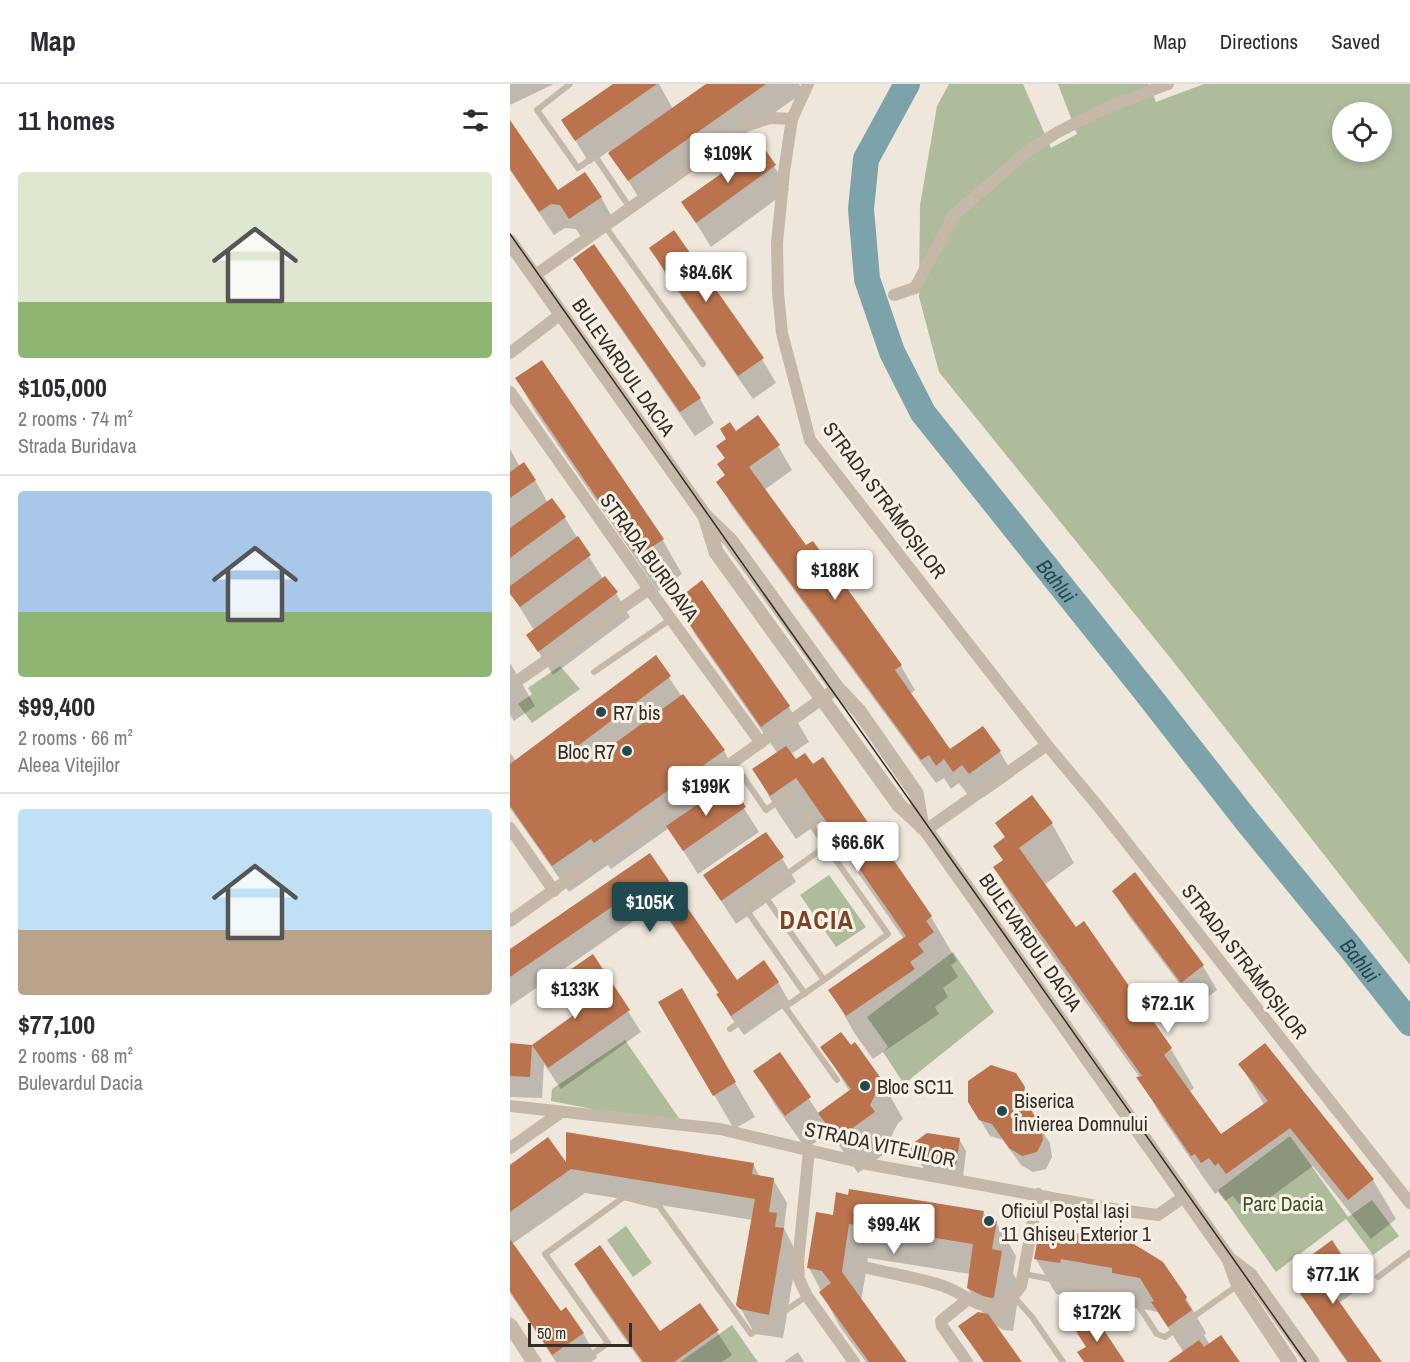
<!DOCTYPE html>
<html lang="en">
<head>
<meta charset="utf-8">
<style>
  :root { --surface:#fff; --page:#f7f7f7; --text:#2b2b33; --muted:#7c7c81; --line:#e1e1e2; --accent:#214950 }
  body { margin:0; font-family:"Archivo Narrow",sans-serif; background:var(--page); color:var(--text); height:100vh; display:flex; flex-direction:column; font-size:22px; white-space:nowrap }
  * { box-sizing:border-box; margin:0 }
  p { font-size:20px; color:var(--muted) }
  .icon { flex:none; width:33px; height:33px; fill:none; stroke:currentColor; stroke-width:2; stroke-linecap:round; stroke-linejoin:round }
  .map { position:relative; flex:1; overflow:hidden }
  .sheet { display:flex; flex-direction:column; background:var(--surface); width:510px }
  .sheet>* { flex:none }
  .controls { position:absolute; left:822px; top:18px; display:grid; gap:12px }
  .controls a { display:grid; place-items:center; width:60px; height:60px; border-radius:50%; background:var(--surface); box-shadow:0 3px 9px #0003; font-size:30px }
  .scale { position:absolute; left:18px; bottom:15px; width:104px; box-sizing:border-box; padding-left:6px; border:3px solid #332c27; border-top:0; font-size:16px; line-height:21px; white-space:nowrap; color:#332c27; -webkit-text-stroke:4px #f7f1e6; paint-order:stroke }
  .price { position:absolute; translate:-50% -51px; padding:0 14px; border-radius:6px; background:#fff; color:#222; font-size:20px; line-height:39px; filter:drop-shadow(0 2px 3px #0008) }
  .price::after { content:''; position:absolute; left:50%; top:36px; width:18px; height:14px; margin-left:-9px; background:inherit; clip-path:polygon(0 0,100% 0,50% 100%) }
  .price.selected { background:var(--accent); color:#fff }
  ul { padding:0; list-style:none }
  li { display:grid; align-content:center; gap:12px; height:318px; padding:0 18px }
  li+li { border-top:2px solid var(--line) }
  li span { display:grid; place-items:center; height:186px; border-radius:6px; color:#555 }
  li>.icon { margin-inline-start:auto }
  span .icon { width:108px; height:108px; fill:#fffc; stroke-width:1 }
  li b { font-size:26px }
  h2 { display:flex; justify-content:space-between; align-items:center; height:72px; padding:0 18px; font-size:26px }
  header { display:flex; align-items:center; gap:36px; box-sizing:border-box; height:84px; padding:0 30px; background:var(--surface); border-bottom:2px solid var(--line) }
  header strong { font-size:28px }
  nav { display:flex; gap:33px; margin-inline-start:auto; font-size:21px }
  main { display:flex; flex:1; min-height:0 }
  .map>svg:first-child { display:block }
  .green { fill:#aebc9c; fill-rule:evenodd }
  .shadow { fill:#0003 }
  .lines { fill:none; stroke-linecap:round; stroke-linejoin:round }
  .river { stroke:#7ca3a9; stroke-width:26 }
  .building { fill:#ba734d }
  .service { stroke:#c6b8a8; stroke-width:6 }
  .minor { stroke:#c6b8a8; stroke-width:12 }
  .tertiary { stroke:#c6b8a8; stroke-width:15 }
  .tram { stroke:#332c27; stroke-width:1.5 }
  .poi-dot { fill:#214950; stroke:#f7f1e6; stroke-width:2 }
  .labels { text-anchor:middle; dominant-baseline:central; stroke-width:6; stroke-linejoin:round; paint-order:stroke }
  .street-label { font-size:20px; fill:#332c27; stroke:#f7f1e6 }
  .poi-label { font-size:20px; fill:#332c27; stroke:#f7f1e6; text-anchor:start }
  .park-label { font-size:20px; fill:#3f4f2e; stroke:#f7f1e6 }
  .water-label { font-size:21px; font-style:italic; fill:#214950; stroke:#f7f1e6 }
  .district-label { font-size:26px; font-weight:bold; letter-spacing:1.5px; fill:#7a4428; stroke:#f7f1e6 }
</style>
</head>
<body>
<header>
<strong>Map</strong>
<nav><a>Map</a><a>Directions</a><a>Saved</a></nav>
</header>
<main>
<section class="sheet">
<h2>11 homes<svg class="icon" aria-label="filters" viewBox="0 0 24 24"><path d="M4 7h16M4 17h16"/><circle cx="9" cy="7" r="2"/><circle cx="15" cy="17" r="2"/></svg></h2>
<ul>
<li><span style="background:linear-gradient(#dfe7d0 70%,#8fb573 0)"><svg class="icon" aria-label="home" viewBox="0 0 24 24"><path d="M3 11l9-7 9 7M6 9v11h12V9"/></svg></span><div><b>$105,000</b><p>2 rooms · 74 m²</p><p>Strada Buridava</p></div></li>
<li><span style="background:linear-gradient(#a9c7e8 65%,#8fb573 0)"><svg class="icon" aria-label="home" viewBox="0 0 24 24"><path d="M3 11l9-7 9 7M6 9v11h12V9"/></svg></span><div><b>$99,400</b><p>2 rooms · 66 m²</p><p>Aleea Vitejilor</p></div></li>
<li><span style="background:linear-gradient(#bfe0f5 65%,#b9a48a 0)"><svg class="icon" aria-label="home" viewBox="0 0 24 24"><path d="M3 11l9-7 9 7M6 9v11h12V9"/></svg></span><div><b>$77,100</b><p>2 rooms · 68 m²</p><p>Bulevardul Dacia</p></div></li>
</ul>
</section>
<div class="map">
<svg width="900" height="1278" viewBox="0 0 900 1278">
  <rect width="100%" height="100%" fill="#efe7db"/>
  <!-- green -->
  <path class="green" d="M439 0H513L541 64 567 50 548 0H639L646 18 694 0H900V881L662 576 429 288 409 213 410 121 427 22ZM832 28H872V68H832Z
    M50 582 70 605 22 639 8 620 22 610 18 604Z
    M319 791 356 843 326 863 290 811Z
    M443 868 484 928 394 1000 373 968 378 963 357 933Z
    M115 956 175 1043 41 1017 42 1005Z
    M780 1052 838 1133 862 1116 889 1152 863 1171 836 1135 766 1188 708 1106Z
    M116 1142 142 1179 123 1193 97 1156Z
    M222 1241 248 1278H170Z"/>
  <!-- shadow -->
  <path class="shadow" d="M0 0H44L0 21Z
    M106 0H149L163 25 198 0H289L294 8 133 120 99 67 80 80 53 37Z
    M0 39 47 108 91 113 105 138 74 158 66 145 55 144 44 151 0 86Z
    M252 63 279 106 201 163 173 118Z
    M141 165 252 275 266 299 243 315 155 189Z
    M65 175 190 315 204 339 185 352 79 199Z
    M7 295 152 455 172 490 148 507 26 329Z
    M226 349 268 362 282 386 254 406 296 464 302 459 391 582 405 606 400 610 440 667 490 668 504 692 474 713 467 704 458 711 449 699 441 705 434 694 426 699 222 422 208 398 216 392 209 381 215 375 208 363Z
    M0 365 10 383 25 396 38 419 42 416 55 434 93 495 95 494 106 509 120 533 43 591 18 551 24 546 0 508Z
    M191 498 279 623 299 658 281 670 421 833 447 877 441 881 448 893 433 904 438 913 425 923 429 930 363 975 345 950 320 906 394 855 312 737 286 755 269 730 244 686 268 670 186 552 166 518Z
    M146 574 172 613 214 667 229 694 219 701 249 748 188 790 159 744 101 785 98 781 59 808 0 724V669L6 677Z
    M0 579 25 622 4 637 0 631Z
    M521 713 542 740 564 779 534 801 565 845 573 839 661 965 684 1004 679 1008 711 1052 755 1022 730 980 863 1096 886 1135 861 1155 803 1082 740 1128 732 1117 729 1120 723 1112 715 1117 708 1108 705 1110 651 1032 630 994 507 823 485 784 494 777 496 755 487 740Z
    M140 771 226 898H268L280 919 234 951 220 932 209 910 148 820 0 922V867Z
    M272 774 286 798 226 840 195 792Z
    M625 790 693 882 707 906 686 922 618 831 604 807Z
    M59 888 118 927 131 948 51 1005 34 980 32 1014 0 1013V960L22 962 79 921Z
    M171 906 245 1033 224 1045 150 918Z
    M312 963H340L374 1001 393 1035 388 1039 380 1055 384 1063 348 1089 320 1048 296 1065 265 1021 245 987 269 970 309 1030 340 1008Z
    M513 1003 523 1021 522 1032 540 1059 542 1073 536 1085 523 1088 511 1081 493 1056 480 1052 469 1034Z
    M449 1055 456 1067 453 1094 415 1086 400 1063Z
    M243 1080 250 1093 263 1095 277 1119 274 1144 287 1170 273 1254 245 1250 228 1220 243 1136 75 1109 2 1160 50 1229 73 1249 87 1274 81 1278H46L0 1209V1082Z
    M473 1128 478 1137 486 1138 506 1172 503 1189 510 1202 503 1247 494 1246 484 1241 510 1278H473L450 1242 474 1231 458 1204 460 1190 358 1174 351 1218 395 1278H356L330 1243 299 1184 324 1132Z
    M531 1149 676 1214 696 1249 694 1251 700 1261 728 1278H670L674 1269 648 1228 623 1223 620 1218 570 1209 569 1213 546 1210 526 1175Z
    M822 1158 850 1204 829 1219 870 1278H837L805 1232 791 1208Z
    M66 1180 150 1249 190 1221 222 1271 212 1278H131L80 1205Z
    M288 1268 294 1278H275V1277Z"/>
  <g class="lines">
    <!-- river -->
    <path class="river" id="s1" d="M397 0 356 75 351 125 357 195 382 268 413 329 636 608 736 736 840 863 900 939"/>
  </g>
  <!-- building -->
  <path class="building" d="M103 0H147L65 57 51 36Z
    M196 0H256L118 97 98 69Z
    M0 36 48 106 75 88 92 113 59 135 50 121 41 120 29 128 0 85Z
    M252 61 266 81 186 139 171 118Z
    M164 146 254 274 228 292 139 164Z
    M84 160 191 314 170 328 63 175Z
    M32 276 154 455 127 473 5 294Z
    M248 331 270 361 239 383 296 461 303 457 392 581 385 586 440 665 473 642 491 667 459 690 452 681 443 688 434 675 426 682 419 671 411 676 206 398 215 391 207 380 215 374 206 362 216 355 210 345 220 338 226 347Z
    M14 378 26 396 0 414V388Z
    M42 414 56 433 0 474V444Z
    M68 452 81 471 10 523 0 510V502Z
    M95 492 108 508 28 568 16 551Z
    M192 496 280 622 251 643 164 518Z
    M146 571 161 592 65 664 76 680 173 610 215 666 84 759 81 755 42 782 0 722V680Z
    M276 662 286 675 295 669 303 680 313 673 422 832 416 837 424 848 408 860 414 868 400 878 405 885 336 932 318 906 396 852 286 694 260 712 242 685Z
    M219 699 236 723 173 767 156 742Z
    M522 711 543 739 509 764 566 843 574 837 662 964 654 971 711 1050 758 1017 728 980 755 959 864 1095 838 1116 780 1044 716 1090 708 1079 705 1082 699 1074 691 1079 685 1070 681 1072 626 993 632 992 483 783 493 776 483 762 495 753 485 739Z
    M256 748 274 773 211 817 193 791Z
    M140 769 227 896 254 876 269 898 221 932 206 910 209 909 135 800 0 893V865Z
    M625 788 694 881 671 899 602 807Z
    M83 870 120 926 38 984 22 961 20 993 0 992V959L22 961 79 920 57 888Z
    M172 904 226 998 203 1012 148 918Z
    M331 948 341 961 345 958 375 1000 368 1005 360 1021 365 1028 327 1055 308 1029 341 1005 310 963Z
    M270 968 301 1013 275 1032 243 987Z
    M481 981 506 989 515 1003 514 1016 531 1041 533 1056 527 1068 512 1072 499 1064 482 1040 469 1036 458 1018V997Z
    M56 1048 244 1079 242 1090 264 1094 259 1128 267 1129 265 1143 274 1144 259 1231 230 1225 226 1221 245 1115 61 1085 0 1128V1081L38 1053 56 1078Z
    M417 1049 450 1054 446 1082 406 1074 398 1063Z
    M339 1105 474 1127 472 1135 487 1137 482 1165 492 1167 484 1213 482 1214 473 1212 457 1204 463 1160 339 1140 332 1188 397 1278H359L309 1208 321 1199 312 1187 297 1184 306 1128 323 1131 326 1108 338 1111Z
    M539 1144 622 1159 637 1168 653 1178 677 1213 675 1216 682 1226 658 1243 641 1218 644 1217 630 1194 602 1189V1184L551 1175 550 1179 524 1175 529 1147 538 1148Z
    M0 1155 51 1227 56 1223 74 1249 42 1271 0 1207Z
    M822 1156 837 1179 814 1196 872 1278H838L789 1208 793 1205V1196L789 1185 792 1178Z
    M90 1161 150 1247 190 1219 209 1246 164 1278H133L64 1180Z
    M468 1228 478 1230 512 1278H474L448 1242Z
    M584 1231 615 1278H574L567 1268 576 1263 564 1244Z
    M711 1251 730 1278H658L689 1256 694 1263Z"/>
  <g class="lines">
    <!-- service -->
    <path class="service" d="M60 0 27 26 68 84 85 72 120 124
      M95 142 193 280
      M84 588 161 535
      M252 808 233 821 295 910
      M314 896 378 850 316 762
      M275 923 327 996
      M220 945 267 912 275 923 314 896 252 808 316 762 280 709 256 726 224 679
      M515 1190 622 1212 647 1250 655 1253 728 1201
      M868 1193 900 1169
      M504 1213 522 1233 553 1278
      M71 1278 98 1259 35 1170 114 1113 149 1122 241 1250 297 1212"/>
    <!-- minor -->
    <path class="minor" d="M298 0 282 35 274 88 267 159 268 209 272 249 300 356 537 661 592 727 900 1119
      M24 192 236 42 260 34 282 35
      M384 211 405 204 444 131 519 66 548 48 596 24 658 0
      M0 269 51 230
      M0 308 139 505 251 659
      M0 602 139 505
      M0 744 44 807
      M416 746 537 661
      M0 837 327 604
      M0 1022 210 1045 357 1080 608 1126 648 1131 675 1112
      M0 1064 50 1029
      M299 1066 288 1179 289 1195 297 1212 344 1278
      M354 1183C378 1189 403 1193 427 1200 460 1208 481 1245 511 1202L528 1110
      M457 1216 431 1237 432 1242 457 1278"/>
    <!-- tertiary -->
    <path class="tertiary" d="M0 158 195 432 221 457 327 604 349 627 406 709 412 743
      M195 432 206 468 389 721 416 746 719 1175 728 1200 780 1278
      M720 1176 740 1191 802 1278
      M0 1241 24 1278"/>
    <!-- tram -->
    <path class="tram" d="M0 150 796 1278"/>
  </g>
  <!-- markers -->
  <g class="poi-dot">
    <circle cx="91" cy="628" r="6"/>
    <circle cx="117" cy="667" r="6"/>
    <circle cx="355" cy="1002" r="6"/>
    <circle cx="492" cy="1027" r="6"/>
    <circle cx="479" cy="1137" r="6"/>
  </g>
  <g class="labels">
    <!-- street labels -->
    <g class="street-label">
      <text transform="translate(114 283) rotate(55)">BULEVARDUL DACIA</text>
      <text transform="translate(375 416) rotate(53)">STRADA STRĂMOȘILOR</text>
      <text transform="translate(140 473) rotate(54)">STRADA BURIDAVA</text>
      <text transform="translate(521 858) rotate(55)">BULEVARDUL DACIA</text>
      <text transform="translate(735 877) rotate(52)">STRADA STRĂMOȘILOR</text>
      <text transform="translate(370 1060) rotate(12)">STRADA VITEJILOR</text>
    </g>
    <!-- poi labels -->
    <g class="poi-label">
      <text x="103" y="628">R7 bis</text>
      <text x="105" y="667" text-anchor="end">Bloc R7</text>
      <text x="367" y="1002">Bloc SC11</text>
      <text x="504" y="1016">Biserica<tspan x="504" dy="23">Învierea Domnului</tspan></text>
      <text x="491" y="1126">Oficiul Poștal Iași<tspan x="491" dy="23">11 Ghișeu Exterior 1</tspan></text>
    </g>
    <!-- park labels -->
    <g class="park-label">
      <text x="773" y="1119">Parc Dacia</text>
    </g>
    <!-- water labels -->
    <g class="water-label">
      <text stroke="none"><textPath href="#s1" startOffset="566">Bahlui</textPath></text>
      <text stroke="none"><textPath href="#s1" startOffset="1052">Bahlui</textPath></text>
    </g>
    <!-- district labels -->
    <g class="district-label">
      <text x="307" y="835">DACIA</text>
    </g>
  </g>
</svg>
<div class="controls">
<a><svg class="icon" aria-label="locate" viewBox="0 0 24 24"><circle cx="12" cy="12" r="6"/><path d="M12 2v4M12 18v4M2 12h4M18 12h4"/></svg></a>
</div>
<div class="scale">50 m</div>
<b class="price" style="left:218px;top:100px">$109K</b>
<b class="price" style="left:196px;top:219px">$84.6K</b>
<b class="price" style="left:325px;top:517px">$188K</b>
<b class="price" style="left:196px;top:733px">$199K</b>
<b class="price" style="left:348px;top:789px">$66.6K</b>
<b class="price selected" style="left:140px;top:849px">$105K</b>
<b class="price" style="left:65px;top:936px">$133K</b>
<b class="price" style="left:658px;top:950px">$72.1K</b>
<b class="price" style="left:384px;top:1171px">$99.4K</b>
<b class="price" style="left:823px;top:1221px">$77.1K</b>
<b class="price" style="left:587px;top:1259px">$172K</b>
</div>
</main>
</body>
</html>
